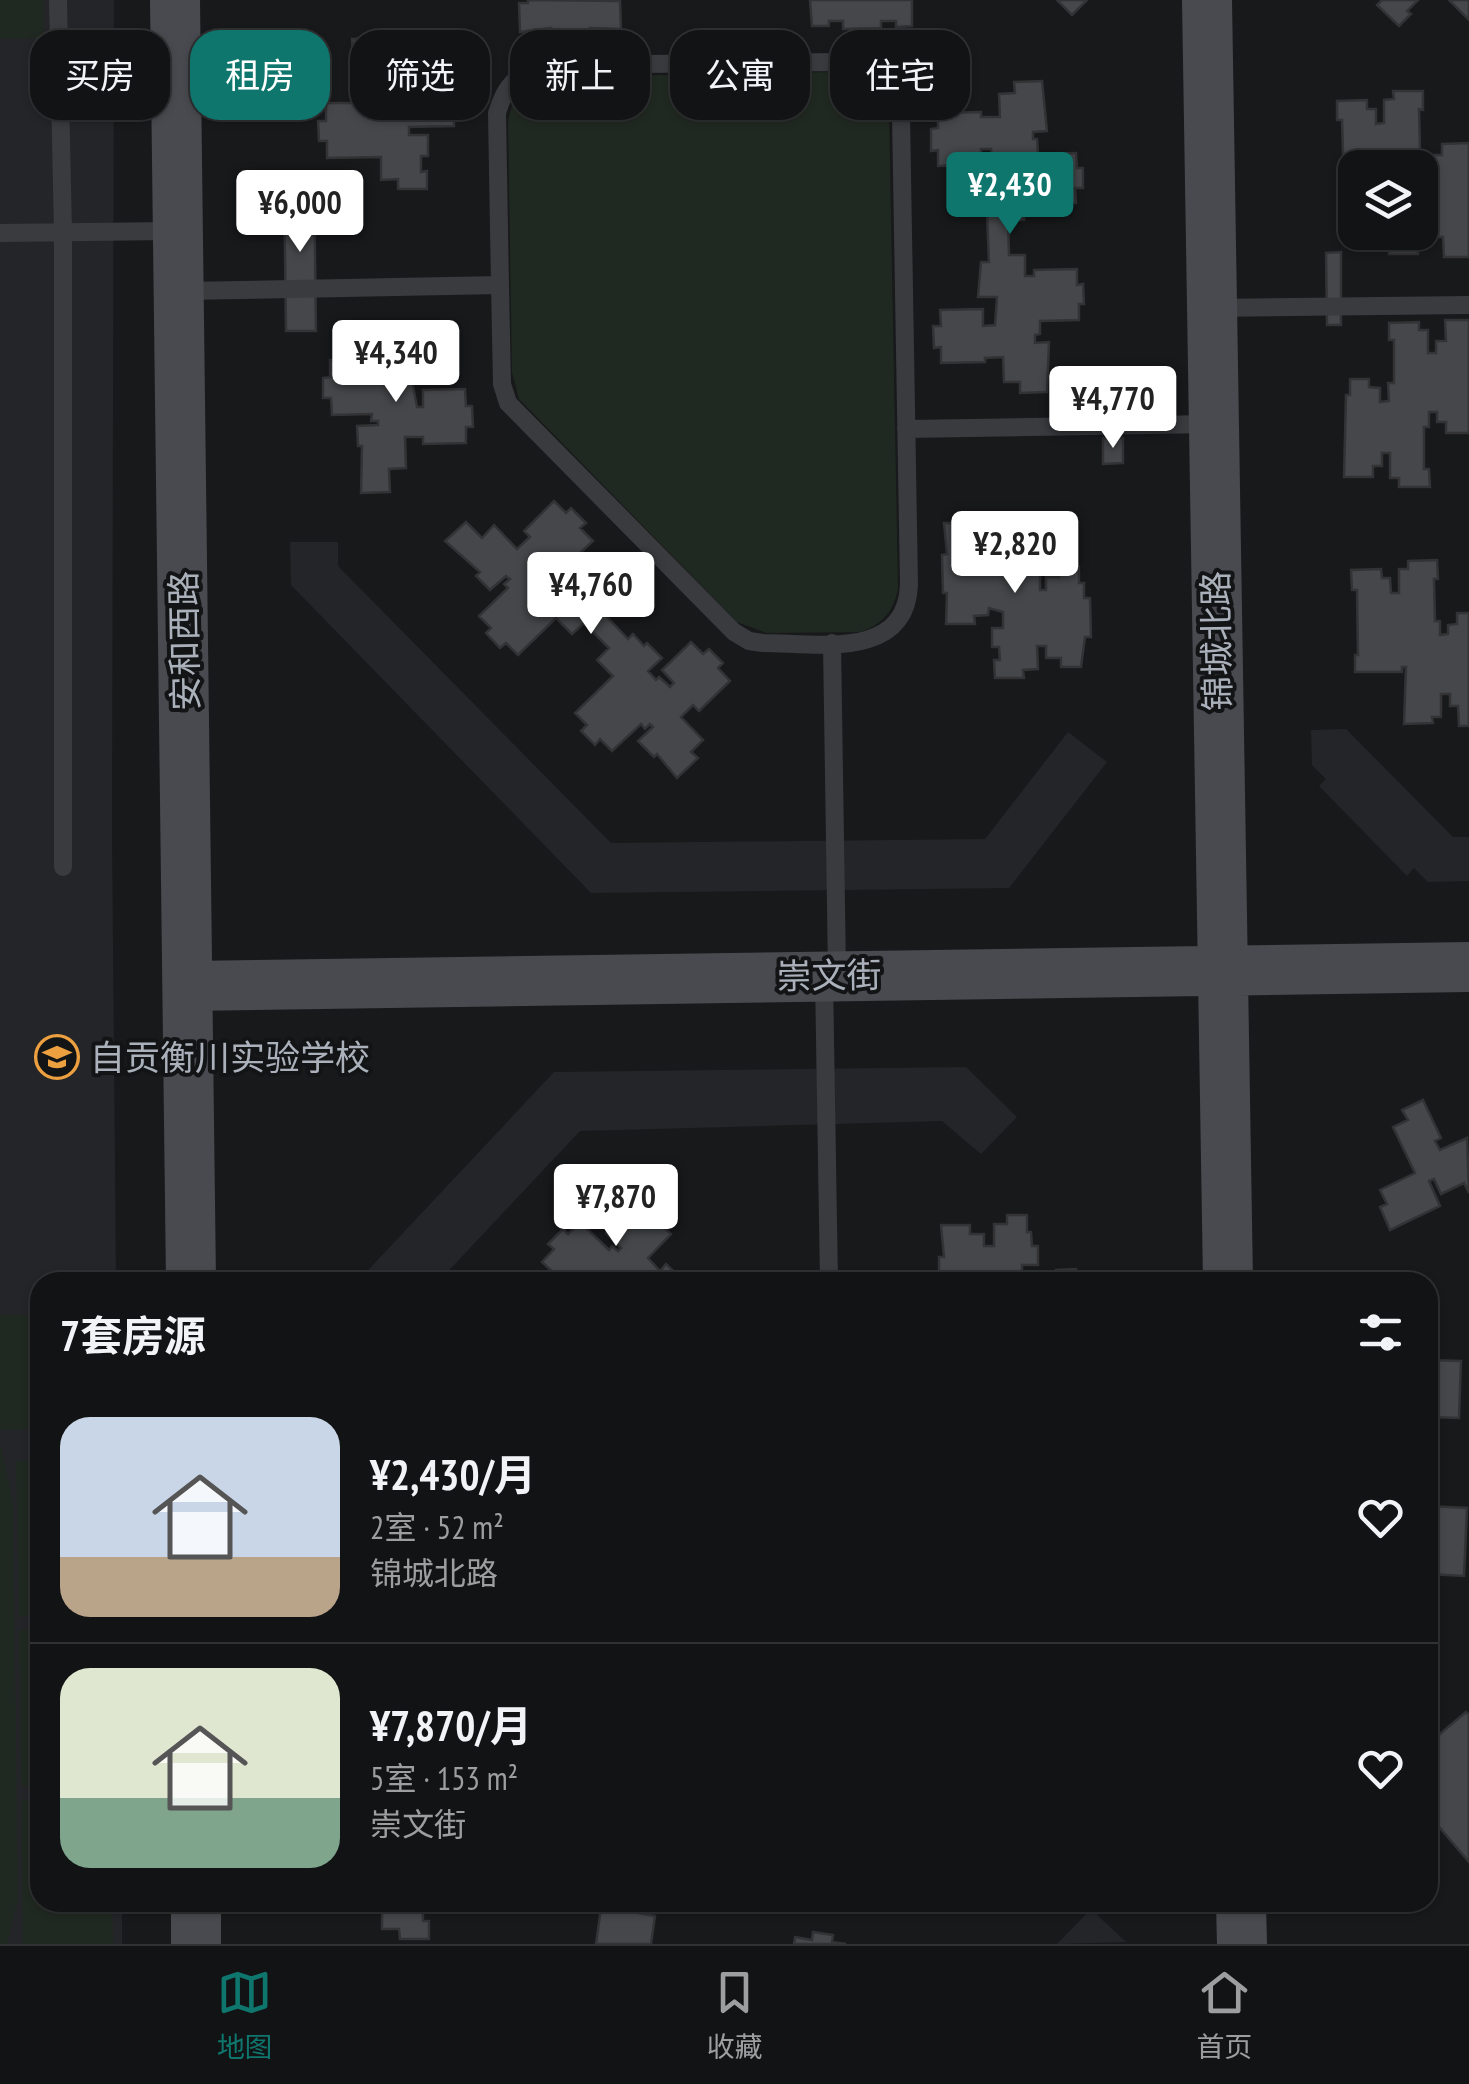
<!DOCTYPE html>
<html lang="zh">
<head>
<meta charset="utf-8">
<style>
  :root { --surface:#121314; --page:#1b1c1d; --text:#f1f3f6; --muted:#9c9ea0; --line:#313234; --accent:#0f766e }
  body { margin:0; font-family:"PT Sans Narrow","Noto Sans SC",sans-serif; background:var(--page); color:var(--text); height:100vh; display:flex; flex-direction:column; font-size:38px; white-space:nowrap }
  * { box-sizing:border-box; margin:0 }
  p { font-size:32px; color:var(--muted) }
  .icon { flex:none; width:55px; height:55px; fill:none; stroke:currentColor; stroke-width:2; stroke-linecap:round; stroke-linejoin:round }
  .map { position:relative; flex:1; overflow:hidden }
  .sheet { position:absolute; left:30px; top:1272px; width:1408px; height:640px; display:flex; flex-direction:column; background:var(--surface); border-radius:30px; box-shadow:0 2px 8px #0004,0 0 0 2px var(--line) }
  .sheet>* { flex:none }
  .hud { position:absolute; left:30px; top:30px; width:1410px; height:90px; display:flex; gap:20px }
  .fabs { position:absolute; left:1338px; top:150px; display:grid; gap:20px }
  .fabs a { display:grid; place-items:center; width:100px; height:100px; border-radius:20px; background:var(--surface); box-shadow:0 2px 8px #0004,0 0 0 2px var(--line); font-size:50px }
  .price { position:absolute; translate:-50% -85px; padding:0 22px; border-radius:10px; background:#fff; color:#222; font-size:32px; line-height:65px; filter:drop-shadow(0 2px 5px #0008) }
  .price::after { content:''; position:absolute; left:50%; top:60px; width:30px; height:22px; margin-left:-15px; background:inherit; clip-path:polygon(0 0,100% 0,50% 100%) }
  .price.selected { background:var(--accent); color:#fff }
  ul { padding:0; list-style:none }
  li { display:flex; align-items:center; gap:30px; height:250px; padding:0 30px }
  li+li { border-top:2px solid var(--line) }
  li span { display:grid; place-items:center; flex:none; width:280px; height:200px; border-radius:30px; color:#555 }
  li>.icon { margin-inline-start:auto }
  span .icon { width:120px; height:120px; fill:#fffc; stroke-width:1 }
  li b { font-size:42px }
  h2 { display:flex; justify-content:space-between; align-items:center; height:120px; padding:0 30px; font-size:42px }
  .pill { padding:0 35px; border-radius:30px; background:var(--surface); box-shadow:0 2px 8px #0004,0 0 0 2px var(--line); font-size:35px; line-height:90px }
  .pill.selected { background:var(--accent); color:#fff }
  .menu { display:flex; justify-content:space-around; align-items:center; height:140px; border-top:2px solid var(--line); background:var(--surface); font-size:28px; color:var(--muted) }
  .menu a { display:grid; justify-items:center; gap:5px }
  .menu .selected { color:var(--accent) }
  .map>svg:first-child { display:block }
  .built { fill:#242528 }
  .green { fill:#202921 }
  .building { fill:#45474a; stroke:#333336; stroke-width:2.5 }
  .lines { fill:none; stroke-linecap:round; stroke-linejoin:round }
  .lane { stroke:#3a3b3f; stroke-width:18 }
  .secondary { stroke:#484a4f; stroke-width:50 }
  .labels { text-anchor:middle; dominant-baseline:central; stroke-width:8; stroke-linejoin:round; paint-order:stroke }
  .street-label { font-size:35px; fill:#abb1ba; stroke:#131416 }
  .poi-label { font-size:35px; fill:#abb1ba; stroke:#131416; text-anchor:start }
</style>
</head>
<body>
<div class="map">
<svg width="1469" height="1944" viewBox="0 0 1469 1944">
  <rect width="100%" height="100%" fill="#18191b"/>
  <!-- built -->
  <path class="built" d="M0 0H114L112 832 116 1282H40V1902L122 1903V1944H0Z
    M290 542H338V566L611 843 985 839 1068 732 1107 762 1009 888 591 893 291 585Z
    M1346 729 1453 837H1469V881L1428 882 1414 868 1407 876 1319 786 1326 779 1312 765 1311 730Z
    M966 1067 1017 1117 981 1154 942 1121 580 1131 438 1282H357L554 1072Z
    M1091 1909 1126 1942 1057 1944Z"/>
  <!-- green -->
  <path class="green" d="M0 0H44V38L0 39Z
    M839 72C865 74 883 86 889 111L898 588C894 611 882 625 860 632L767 633 737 622 519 399 512 372 508 122C514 94 519 82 549 77Z
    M0 1315H40V1429L0 1430Z
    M0 1443 13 1502 18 1899 7 1944H0Z
    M16 1461H40V1616L19 1617Z
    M19 1630H40V1785L21 1786Z
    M21 1799H40V1902L112 1903 113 1944H23Z"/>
  <!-- building -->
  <path class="building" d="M528 0 620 1 621 29 590 28V33H551V28L520 32 519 3H528Z
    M810 0H912V26L896 27V21H881V28L843 29V21H829V26H812Z
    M1057 0H1087L1072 15Z
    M1382 0H1418L1407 11 1411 14 1399 26 1377 5Z
    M1449 0H1469V20Z
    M381 38 382 49 399 48 400 82H407V73L451 72 452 88H459V109H454V126L409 127V135H428V156H421V172L427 171V189H398V179L381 180V157L327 158V141H319L318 121H326V103H366V97H373L372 92 351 93V72H359L358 57H353L352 39Z
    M1042 81 1047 131 1033 132V139H1037L1038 154 1076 153 1077 168H1083V188H1075L1076 203 1033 204 1032 198H1024V220H1008L1009 255H1025V276H1034V270L1077 269V285L1083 284 1084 304H1079V320L1040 321V334L1035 335V343L1049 342 1047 392 1020 393V382H1004L1003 357 985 358V362L941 363V347L934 348 933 326H941L940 310 983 309V326L995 325 997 297H978L981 262H989L987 212H981L975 177 995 176 991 149H981V165L938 166V150L931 151V129L938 128V113L981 112V117H1000L999 94 1015 93 1014 82Z
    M1393 91H1423V110L1419 109 1420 151H1425V165H1434V155H1442V144L1469 143V257H1444L1443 237H1435V225H1426V247H1417L1418 254H1389L1391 232H1420V168H1355V203H1340V186L1344 185 1342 120H1337V101L1367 100V109H1376V124L1384 123V100L1394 99Z
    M314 179 316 331H286L284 180Z
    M1341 252V325H1327L1326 253Z
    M1445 320H1469V433H1446V422H1437V412H1429V427H1424V469H1429L1430 487H1399V478H1390V453H1382V466H1373V477H1344L1346 395H1350V379H1369V387L1380 388V402L1389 401 1388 383H1394V340H1389V323L1419 322V330H1428V353H1436V341H1446Z
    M429 327 427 360H432L433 381H412L417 407H423V390L465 389 466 406H472L473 427H466V443L423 444V437H405L406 468 389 469 390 492 361 493 362 446H358L357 426 378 425V421H371L372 414 332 415 331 398H323V378L330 377V360L384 359V337H400V328Z
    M1103 438H1123V463L1103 464Z
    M554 501 566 513 571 508 586 523 580 528 593 541 562 570 550 557 545 562 561 583 575 569 598 597 593 602 628 639 633 634 644 646 647 643 662 658 648 671 656 680 659 677 670 687 674 683 662 670 691 642 703 654 709 649 723 663 718 668 730 681 699 711 693 705 681 717 703 740 691 752 698 758 677 778 657 754 654 757 638 741 653 727 650 724 645 729 641 724 612 751 600 739 595 745 581 731 587 725 575 713 613 676 597 660 609 648 584 623 572 634 556 618 518 655 506 643 500 648 486 633 491 628 479 616 508 588 504 584 510 579 506 576 490 590 476 576 480 572 445 541 466 522 482 538 494 525 517 549 530 537 524 531Z
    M1010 513H1030L1035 544 1041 543V563H1025V573L1040 570V590H1046V577H1059V567H1079V583H1084V598H1090L1091 637H1085L1081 667H1061V658H1046V646H1037L1038 669 1023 670 1024 678H995L994 660H1000L999 647H992V628H1003V612L989 608 988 615 974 616 975 624H946L947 593H943L942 555 947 554 944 523H973V531H987V543H997L996 522H1011Z
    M1437 560 1438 579H1434L1435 621H1440V635L1448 634V625L1457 624V613H1469V726H1459L1458 706H1450V694H1441V717H1432L1433 723 1404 724 1406 667H1402V672H1355V655H1358L1357 590H1352L1351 570 1381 569 1382 578H1390L1391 593H1399V569H1408V561Z
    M1423 1100 1441 1138 1435 1141 1440 1150 1467 1138 1469 1193 1464 1183 1441 1194 1434 1179 1429 1181 1440 1206 1390 1230 1380 1207 1387 1204 1380 1190 1415 1173 1393 1127 1408 1120 1402 1110Z
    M654 1187 674 1206 659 1223 671 1234 648 1258 660 1271 666 1264 685 1282H563L542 1262 554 1249 548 1244 563 1229 568 1234 580 1222 609 1250 612 1246 618 1251 621 1248 606 1233 620 1218 624 1221Z
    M1007 1215H1027V1232H1031L1032 1246H1038V1265H1022V1275L1037 1272V1282H939V1257H944L941 1225H970V1234H984V1246H994V1224H1007Z
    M1076 1269V1282H1043V1279H1056V1270Z
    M1428 1360 1461 1361 1459 1418 1428 1417Z
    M1428 1506 1467 1508 1464 1576 1428 1574Z
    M1466 1712 1469 1715V1862L1440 1828 1428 1839V1744Z
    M382 1902H431L430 1906H423V1921H429V1939H400L399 1929H382Z
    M618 1903 639 1906 638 1913 655 1916 651 1944H596L601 1908 617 1910Z
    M813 1932 833 1935 832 1942 846 1944H794L795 1937 812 1940Z"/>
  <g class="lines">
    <!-- lane -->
    <path class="lane" d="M58 0 63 232V867
      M0 233 172 231
      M184 291 500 285 497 113C505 85 518 72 547 65L845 62C877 67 896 82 901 115L909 585C906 661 815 643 763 643L749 641 734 632 508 403 502 384 500 285
      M1215 308 1469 305
      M906 429 1211 424
      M832 643 837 972
      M824 978 829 1282"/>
    <!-- secondary -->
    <path class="secondary" d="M175 0 191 1282
      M1207 0 1228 1282
      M190 986 1469 967
      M196 1902V1944
      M1241 1902 1242 1944"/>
  </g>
  <!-- icons -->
  <defs>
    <g id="school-ring" transform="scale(2.25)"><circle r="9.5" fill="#131416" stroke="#eca03f" stroke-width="1.5"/><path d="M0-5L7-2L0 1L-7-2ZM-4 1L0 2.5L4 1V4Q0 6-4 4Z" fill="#eca03f"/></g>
  </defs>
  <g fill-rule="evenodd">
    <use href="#school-ring" x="57" y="1057"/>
  </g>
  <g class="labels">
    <!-- street labels -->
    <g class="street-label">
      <text transform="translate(184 641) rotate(-91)">安和西路</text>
      <text transform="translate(1216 641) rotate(-91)">锦城北路</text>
      <text transform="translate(829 975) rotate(-1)">崇文街</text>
    </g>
    <!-- poi labels -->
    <g class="poi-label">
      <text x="90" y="1057">自贡衡川实验学校</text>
    </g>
  </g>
</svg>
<div class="fabs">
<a><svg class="icon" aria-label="layers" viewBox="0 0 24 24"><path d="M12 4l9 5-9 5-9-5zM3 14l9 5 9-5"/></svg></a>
</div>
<b class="price selected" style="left:1010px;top:237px">¥2,430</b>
<b class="price" style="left:300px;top:255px">¥6,000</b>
<b class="price" style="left:396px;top:405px">¥4,340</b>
<b class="price" style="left:1113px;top:451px">¥4,770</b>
<b class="price" style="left:1015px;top:596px">¥2,820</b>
<b class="price" style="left:591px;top:637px">¥4,760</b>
<b class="price" style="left:616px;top:1249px">¥7,870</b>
<div class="hud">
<a class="pill">买房</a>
<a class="pill selected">租房</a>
<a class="pill">筛选</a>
<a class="pill">新上</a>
<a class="pill">公寓</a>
<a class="pill">住宅</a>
</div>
<section class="sheet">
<h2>7套房源<svg class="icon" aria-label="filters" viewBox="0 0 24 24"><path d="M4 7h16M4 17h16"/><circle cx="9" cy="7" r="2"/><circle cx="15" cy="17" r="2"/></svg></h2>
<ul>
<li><span style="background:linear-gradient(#c9d6e8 70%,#b9a48a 0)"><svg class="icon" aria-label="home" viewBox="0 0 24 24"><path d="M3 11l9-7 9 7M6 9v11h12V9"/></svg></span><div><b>¥2,430/月</b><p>2室 · 52 m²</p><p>锦城北路</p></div><svg class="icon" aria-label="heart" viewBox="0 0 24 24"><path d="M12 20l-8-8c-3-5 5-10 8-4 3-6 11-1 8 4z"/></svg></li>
<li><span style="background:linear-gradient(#dfe7d0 65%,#7fa58c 0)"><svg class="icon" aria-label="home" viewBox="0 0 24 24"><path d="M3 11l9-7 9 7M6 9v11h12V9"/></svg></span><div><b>¥7,870/月</b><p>5室 · 153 m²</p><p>崇文街</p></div><svg class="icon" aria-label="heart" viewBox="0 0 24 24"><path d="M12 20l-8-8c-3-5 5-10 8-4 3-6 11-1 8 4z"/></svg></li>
</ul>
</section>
</div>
<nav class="menu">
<a class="selected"><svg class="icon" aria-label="map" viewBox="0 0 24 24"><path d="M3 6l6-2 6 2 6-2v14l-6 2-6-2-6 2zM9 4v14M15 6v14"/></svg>地图</a>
<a><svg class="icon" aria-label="saved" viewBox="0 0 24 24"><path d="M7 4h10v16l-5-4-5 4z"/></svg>收藏</a>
<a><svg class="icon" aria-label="home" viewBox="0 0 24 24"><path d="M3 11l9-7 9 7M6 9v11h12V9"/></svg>首页</a>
</nav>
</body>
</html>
